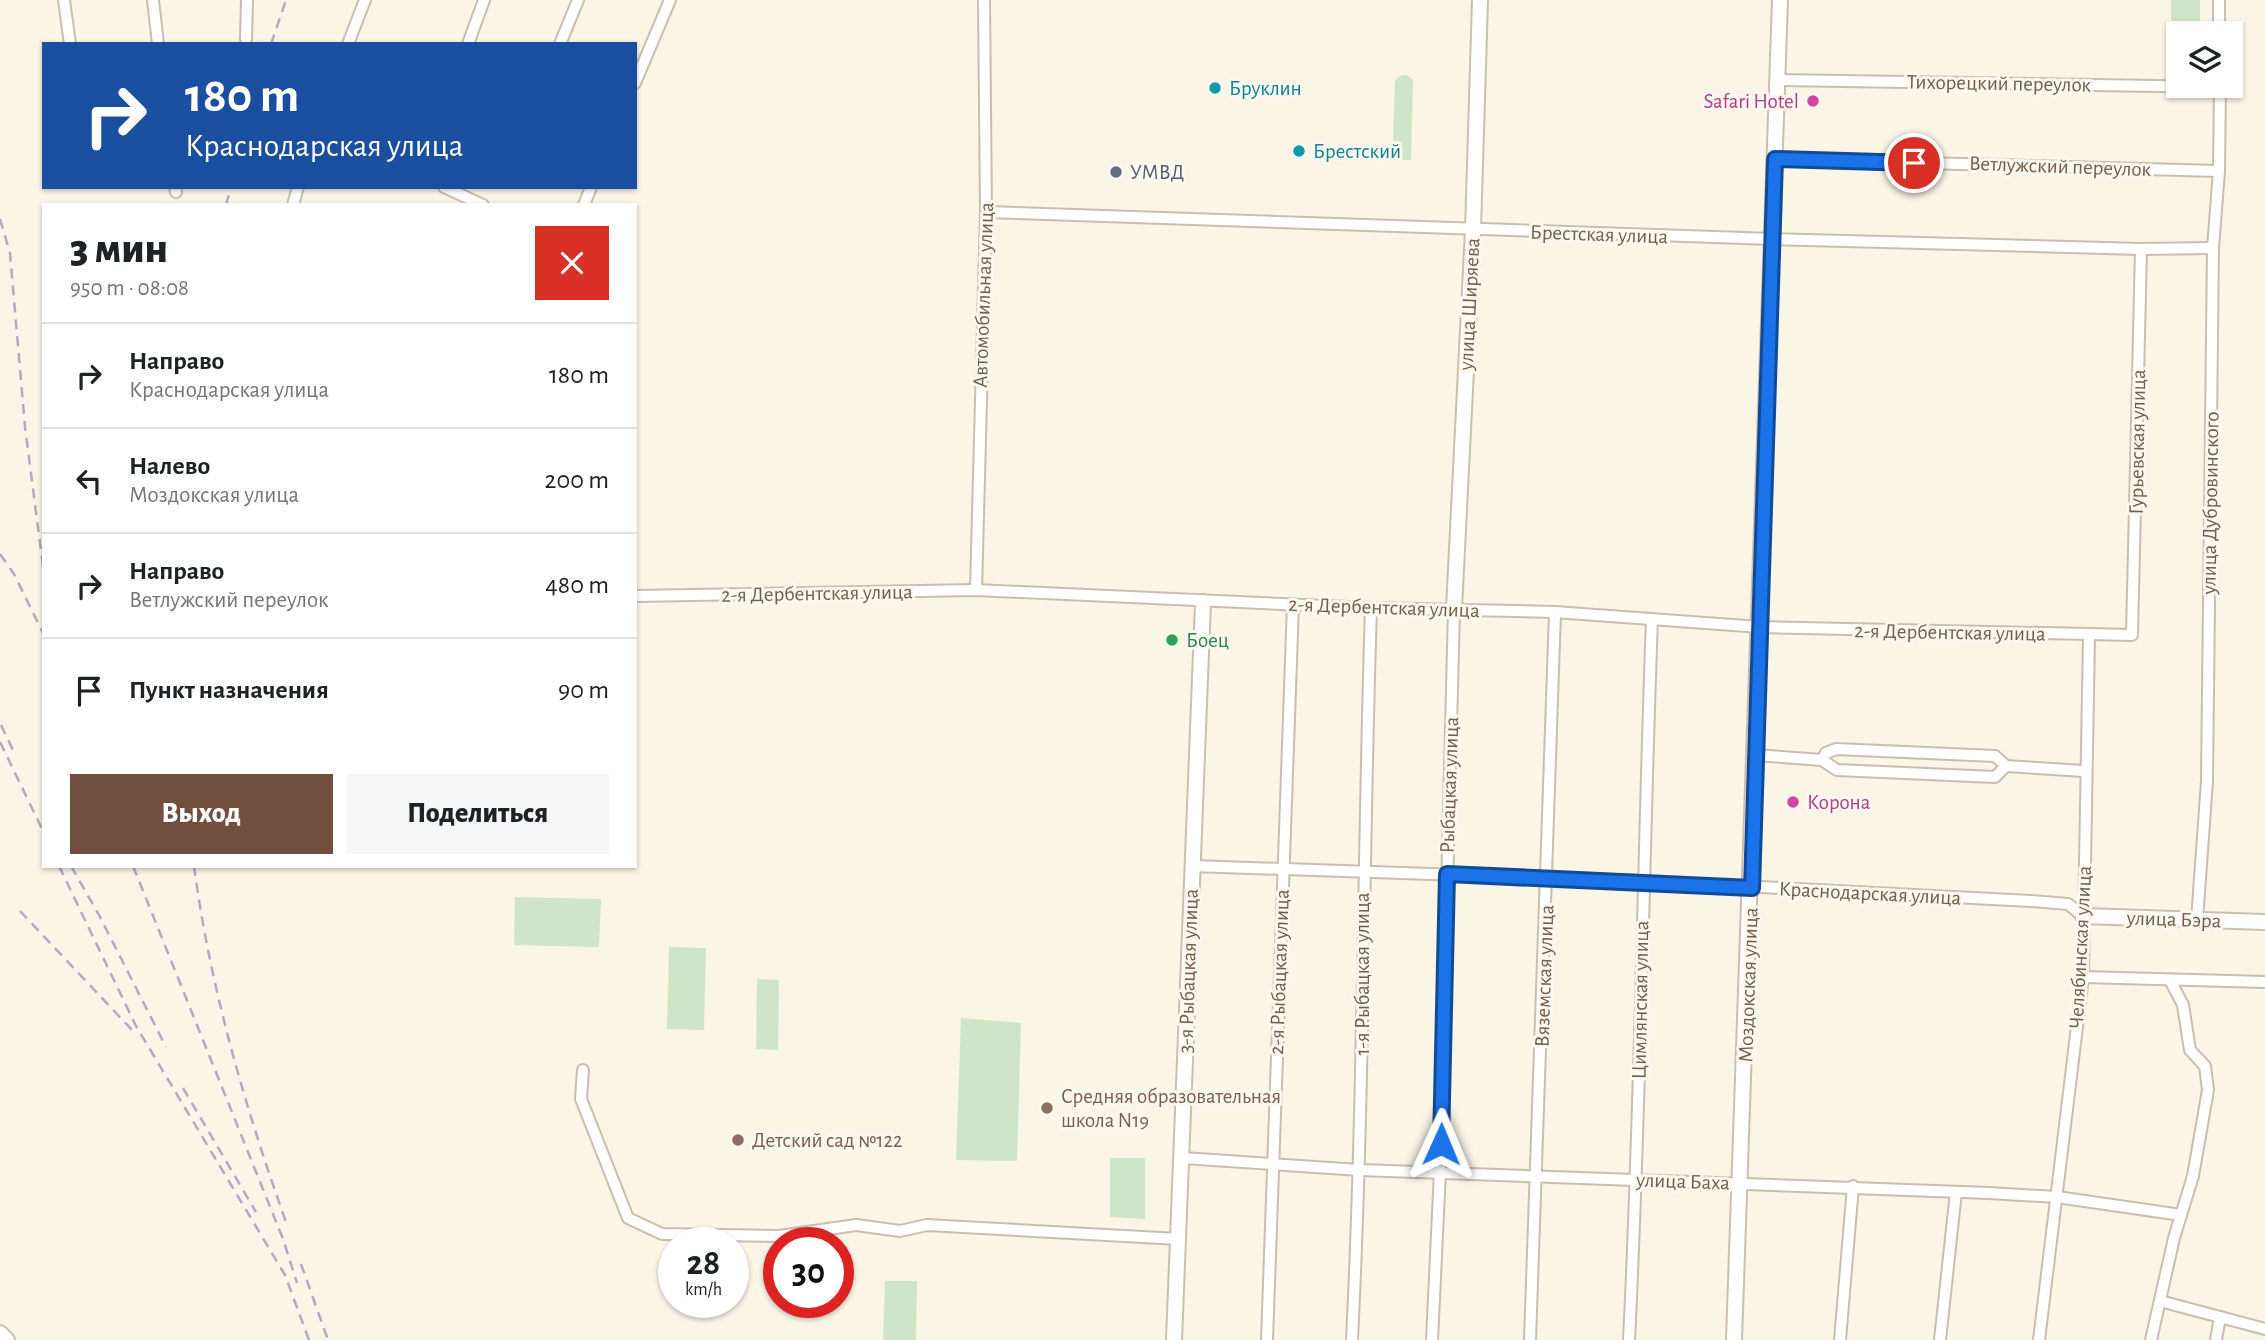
<!DOCTYPE html>
<html lang="ru">
<meta charset="utf-8">
<style>
body{margin:0;font-family:"Alegreya Sans",sans-serif;background:#f6f6f6;color:#202124;height:100vh;display:flex;flex-direction:column;font-size:26px;white-space:nowrap}
*{box-sizing:border-box;margin:0}
p{font-size:23px;color:#757577}
.icon{flex:none;width:38px;height:38px;fill:none;stroke:currentColor;stroke-width:2;stroke-linecap:round;stroke-linejoin:round}
.map{position:relative;flex:1;overflow:hidden}
.sheet{position:absolute;left:42px;top:203px;width:595px;height:665px;display:flex;flex-direction:column;background:#fff;border-radius:0px;box-shadow:0 2px 5px #0004}
.sheet>*{flex:none}
.guide{position:absolute;left:42px;top:42px;width:595px;height:147px;border-radius:0px;box-shadow:0 2px 5px #0004;background:#1a4fa0;color:#fff;overflow:hidden}
.tools{position:absolute;left:2166px;top:21px;display:grid;gap:14px}
.tools a{display:grid;place-items:center;width:77px;height:77px;border-radius:0px;background:#fff;box-shadow:0 2px 5px #0004;font-size:35px}
.speed{position:absolute;left:658px;top:1227px;display:flex;gap:14px;font-size:35px;font-weight:700;text-align:center}
.speed>*{display:grid;place-content:center;width:91px;height:91px;border-radius:50%;background:#fff;box-shadow:0 2px 5px #0004;line-height:1}
.speed small{font-size:18px;font-weight:400}
.speed .limit{border:10px solid #d22;background:#fff;color:#111}
.pin{position:absolute;display:grid;place-items:center;width:60px;height:60px;color:#fff;margin:-30px;border:4px solid #fff;border-radius:50%;box-shadow:0 2px 7px #0007}
.me{position:absolute;width:77px;margin:-38px;rotate:1deg;stroke-linejoin:round;filter:drop-shadow(0 0 5px #0008)}
.turn{display:flex;align-items:center;gap:24px;height:147px;padding:0 28px;font-size:32px}
.turn .icon{width:91px;height:91px;stroke-width:2.5}
.turn b{display:block;font-size:49px;line-height:60px}
.round{display:grid;place-items:center;flex:none;width:74px;height:74px;border-radius:0px;background:#f6f6f6}
.summary{display:flex;align-items:center;justify-content:space-between;height:119px;padding:0 28px}
h1{font-size:42px;font-weight:800;line-height:52px}
.button{display:flex;gap:14px;margin-top:auto;padding:14px 28px}
.button a{flex:1;height:80px;border-radius:0px;background:#714e3e;color:#fff;font-size:28px;font-weight:800;line-height:80px;text-align:center}
.button a+a{background:#f6f6f6;color:#202124}
ul{padding:0;list-style:none}
li{display:flex;align-items:center;gap:21px;height:105px;padding:0 28px;border-top:2px solid #e0e0e0}
li div{flex:1}
li b{display:block;font-size:26px}
li em{font-style:normal}
.map>svg:first-child{display:block}
</style>
<div class="map">
<svg width="2265" height="1340" viewBox="0 0 2265 1340">
<rect width="100%" height="100%" fill="#f9f5e7"/>
<!-- green -->
<g fill="#d0e5c8">
<polygon points="2171,0 2200,0 2200,33 2179,33 2179,57 2171,57"/>
<polygon points="1407,75 1413,80 1411,160 1398,160 1398,144 1393,144 1395,81 1399,76"/>
<polygon points="515,897 601,899 599,947 514,945"/>
<polygon points="669,947 706,948 704,1030 667,1029"/>
<polygon points="757,979 779,980 778,1050 756,1049"/>
<polygon points="961,1018 1021,1023 1017,1161 956,1160"/>
<polygon points="1110,1158 1145,1158 1145,1219 1110,1217"/>
<polygon points="885,1281 917,1281 916,1340 883,1340"/>
</g>
<g fill="none" stroke-linecap="round" stroke-linejoin="round">
<!-- street casing -->
<g stroke="#cabeaf" stroke-width="14">
<g id="street">
<polyline points="64,0 70,44"/>
<polyline points="153,0 158,44"/>
<polyline points="2219,0 2219,33"/>
<polyline points="246,39 247,0"/>
<polyline points="348,44 365,0"/>
<polyline points="468,44 484,0"/>
<polyline points="560,44 578,0"/>
<polyline points="1778,80 2220,87"/>
<polyline points="635,83 670,0"/>
<polyline points="1775,159 2219,171"/>
<polyline points="175,187 176,192"/>
<polyline points="444,187 483,205"/>
<polyline points="293,205 298,187"/>
<polyline points="584,205 591,187"/>
<polyline points="986,212 1773,239 2141,249 2213,248"/>
<polyline points="976,590 986,212 984,0"/>
<polyline points="635,596 976,590 1371,608 1555,612 1760,627 2132,635 2141,249"/>
<polyline points="1756,755 1822,760 1826,753 1836,749 1995,756 2006,766"/>
<polyline points="1822,760 1837,770 1995,777 2006,766 2084,771"/>
<polyline points="1192,866 1642,881 2031,901 2068,904 2083,916"/>
<polyline points="2197,920 2207,781 2213,248 2219,171 2220,86"/>
<polyline points="2083,977 2265,982"/>
<polyline points="583,1070 581,1099 628,1218 662,1234 779,1236 856,1225 900,1231 927,1225 1179,1239"/>
<polyline points="1183,1158 1360,1170 1989,1193 2057,1197 2181,1215"/>
<polyline points="2160,1301 2265,1329"/>
<polyline points="1267,1340 1293,604"/>
<path d="M1352 1340C1364 1096 1363 852 1371 608"/>
<polyline points="1432,1340 1440,1171 1454,609"/>
<polyline points="1530,1340 1555,612"/>
<path d="M1629 1340C1641 1100 1643 859 1652 619"/>
<polyline points="1840,1340 1853,1186"/>
<polyline points="1940,1340 1956,1192"/>
<polyline points="2039,1340 2083,977 2089,636"/>
<polyline points="2151,1340 2174,1238 2193,1176 2208,1090 2205,1066 2190,1050 2183,1005 2170,980"/>
<polyline points="2216,1340 2220,1317"/>
</g>
</g>
<!-- secondary casing -->
<g stroke="#ccbfad" stroke-width="18">
<g id="secondary">
<polyline points="1454,609 1473,230 1480,0"/>
<polyline points="2083,916 2265,922"/>
<polyline points="0,1333 7,1340"/>
<polyline points="1174,1340 1203,602"/>
<polyline points="1734,1340 1780,0"/>
</g>
</g>
<!-- street -->
<use href="#street" stroke="#fff" stroke-width="10"/>
<!-- secondary -->
<use href="#secondary" stroke="#fff" stroke-width="14"/>
<!-- rail -->
<g stroke="#b9a7c2" stroke-width="2.5" stroke-dasharray="10 7" stroke-linecap="butt">
<polyline points="271,44 286,0"/>
<polyline points="226,205 231,187"/>
<polyline points="0,219 10,253 25,427 44,574"/>
<polyline points="0,554 14,574 44,635"/>
<polyline points="1,725 13,750"/>
<polyline points="0,742 44,833"/>
<polyline points="59,866 136,1026 285,1275 309,1340"/>
<polyline points="71,866 99,915 166,1047"/>
<polyline points="133,866 283,1239 297,1283"/>
<path d="M194 866C210 987 245 1107 286 1222"/>
<polyline points="20,911 133,1031"/>
<polyline points="183,1088 256,1212"/>
<polyline points="301,1264 328,1340"/>
</g>
</g>
<g fill="none" stroke-linecap="round" stroke-linejoin="round">
<!-- route casing -->
<g stroke="#114b97" stroke-width="18">
<polyline id="route" points="1441,1144 1447,874 1752,888 1775,159 1914,163"/>
</g>
<!-- route -->
<use href="#route" stroke="#1a73e8" stroke-width="12"/>
</g>
<!-- markers -->
<g fill="#0f9aa8" stroke="#fdf8ed" stroke-width="2.5">
<circle cx="1215" cy="88" r="7"/>
<circle cx="1299" cy="151" r="7"/>
</g>
<g fill="#d1479c" stroke="#fdf8ed" stroke-width="2.5">
<circle cx="1813" cy="101" r="7"/>
<circle cx="1793" cy="802" r="7"/>
</g>
<circle fill="#5c6f8a" stroke="#fdf8ed" stroke-width="2.5" cx="1116" cy="172" r="7"/>
<circle fill="#2e9e5b" stroke="#fdf8ed" stroke-width="2.5" cx="1172" cy="640" r="7"/>
<g fill="#8d6e63" stroke="#fdf8ed" stroke-width="2.5">
<circle cx="1047" cy="1108" r="7"/>
<circle cx="738" cy="1140" r="7"/>
</g>
<g text-anchor="middle" stroke-width="6" stroke-linejoin="round" paint-order="stroke">
<!-- street labels -->
<g font-size="21" fill="#705f4f" stroke="#fdf8ed">
<text transform="translate(1999 83) rotate(1)" y="7">Тихорецкий переулок</text>
<text transform="translate(2060 166) rotate(2)" y="7">Ветлужский переулок</text>
<text transform="translate(1599 234) rotate(2)" y="7">Брестская улица</text>
<text transform="translate(983 295) rotate(-88)" y="7">Автомобильная улица</text>
<text transform="translate(1469 304) rotate(-87)" y="7">улица Ширяева</text>
<text transform="translate(2137 442) rotate(-89)" y="7">Гурьевская улица</text>
<text transform="translate(2210 503) rotate(-89)" y="7">улица Дубровинского</text>
<text transform="translate(817 593) rotate(-1)" y="7">2-я Дербентская улица</text>
<text transform="translate(1384 607) rotate(2)" y="7">2-я Дербентская улица</text>
<text transform="translate(1950 632) rotate(1)" y="7">2-я Дербентская улица</text>
<text transform="translate(1449 785) rotate(-88)" y="7">Рыбацкая улица</text>
<text transform="translate(1870 893) rotate(3)" y="7">Краснодарская улица</text>
<text transform="translate(2174 919) rotate(2)" y="7">улица Бэра</text>
<text transform="translate(2080 947) rotate(-87)" y="7">Челябинская улица</text>
<text transform="translate(1188 971) rotate(-88)" y="7">3-я Рыбацкая улица</text>
<text transform="translate(1279 972) rotate(-88)" y="7">2-я Рыбацкая улица</text>
<text transform="translate(1362 974) rotate(-90)" y="7">1-я Рыбацкая улица</text>
<text transform="translate(1544 976) rotate(-88)" y="7">Вяземская улица</text>
<text transform="translate(1748 985) rotate(-88)" y="7">Моздокская улица</text>
<text transform="translate(1640 1000) rotate(-89)" y="7">Цимлянская улица</text>
<text transform="translate(1683 1181) rotate(2)" y="7">улица Баха</text>
</g>
<!-- culture labels -->
<g font-size="21" fill="#0d838f" stroke="#fdf8ed" text-anchor="start">
<text x="1229" y="95">Бруклин</text>
<text x="1313" y="158">Брестский</text>
</g>
<!-- hotel labels -->
<g font-size="21" fill="#b23c85" stroke="#fdf8ed" text-anchor="end">
<text x="1799" y="108">Safari Hotel</text>
<text x="1807" y="809" text-anchor="start">Корона</text>
</g>
<!-- service labels -->
<g font-size="21" fill="#4e5e75" stroke="#fdf8ed" text-anchor="start">
<text x="1130" y="179">УМВД</text>
</g>
<!-- leisure labels -->
<g font-size="21" fill="#27864d" stroke="#fdf8ed" text-anchor="start">
<text x="1186" y="647">Боец</text>
</g>
<!-- education labels -->
<g font-size="21" fill="#785e54" stroke="#fdf8ed" text-anchor="start">
<text x="1061" y="1103">Средняя образовательная<tspan x="1061" dy="24">школа N19</tspan></text>
<text x="752" y="1147">Детский сад №122</text>
</g>
</g>
</svg>
<div class="tools">
<a><svg class="icon" aria-label="layers" viewBox="0 0 24 24"><path d="M12 4l9 5-9 5-9-5zM3 14l9 5 9-5"/></svg></a>
</div>
<div class="speed"><div>28<small>km/h</small></div><div class="limit">30</div></div>
<div class="pin" style="left:1914px;top:163px;background:#d93025"><svg class="icon" aria-label="arrive" viewBox="0 0 24 24"><path d="M6 21V4h12l-3 4 3 4H6"/></svg></div>
<svg class="me" style="left:1441px;top:1144px" viewBox="-20 -20 40 40"><path d="M0-17L14 15 0 8-14 15z" fill="#1a73e8" stroke="#fff" stroke-width="4"/></svg>
<div class="guide">
<div class="turn"><svg class="icon" aria-label="right" viewBox="0 0 24 24"><path d="M7 20v-9h11M14 6l5 5-5 5"/></svg><div><b>180 m</b>Краснодарская улица</div></div>
</div>
<section class="sheet">
<div class="summary"><div><h1>3 мин</h1><p>950 m · 08:08</p></div><a class="round" style="background:#d93025;color:#fff"><svg class="icon" aria-label="close" viewBox="0 0 24 24"><path d="M6 6l12 12M18 6L6 18"/></svg></a></div>
<ul>
<li><svg class="icon" aria-label="right" viewBox="0 0 24 24"><path d="M7 20v-9h11M14 6l5 5-5 5"/></svg><div><b>Направо</b><p>Краснодарская улица</p></div><em>180 m</em></li>
<li><svg class="icon" aria-label="left" viewBox="0 0 24 24"><path d="M17 20v-9H6M10 6l-5 5 5 5"/></svg><div><b>Налево</b><p>Моздокская улица</p></div><em>200 m</em></li>
<li><svg class="icon" aria-label="right" viewBox="0 0 24 24"><path d="M7 20v-9h11M14 6l5 5-5 5"/></svg><div><b>Направо</b><p>Ветлужский переулок</p></div><em>480 m</em></li>
<li><svg class="icon" aria-label="arrive" viewBox="0 0 24 24"><path d="M6 21V4h12l-3 4 3 4H6"/></svg><div><b>Пункт назначения</b></div><em>90 m</em></li>
</ul>
<div class="button"><a>Выход</a><a>Поделиться</a></div>
</section>
</div>
